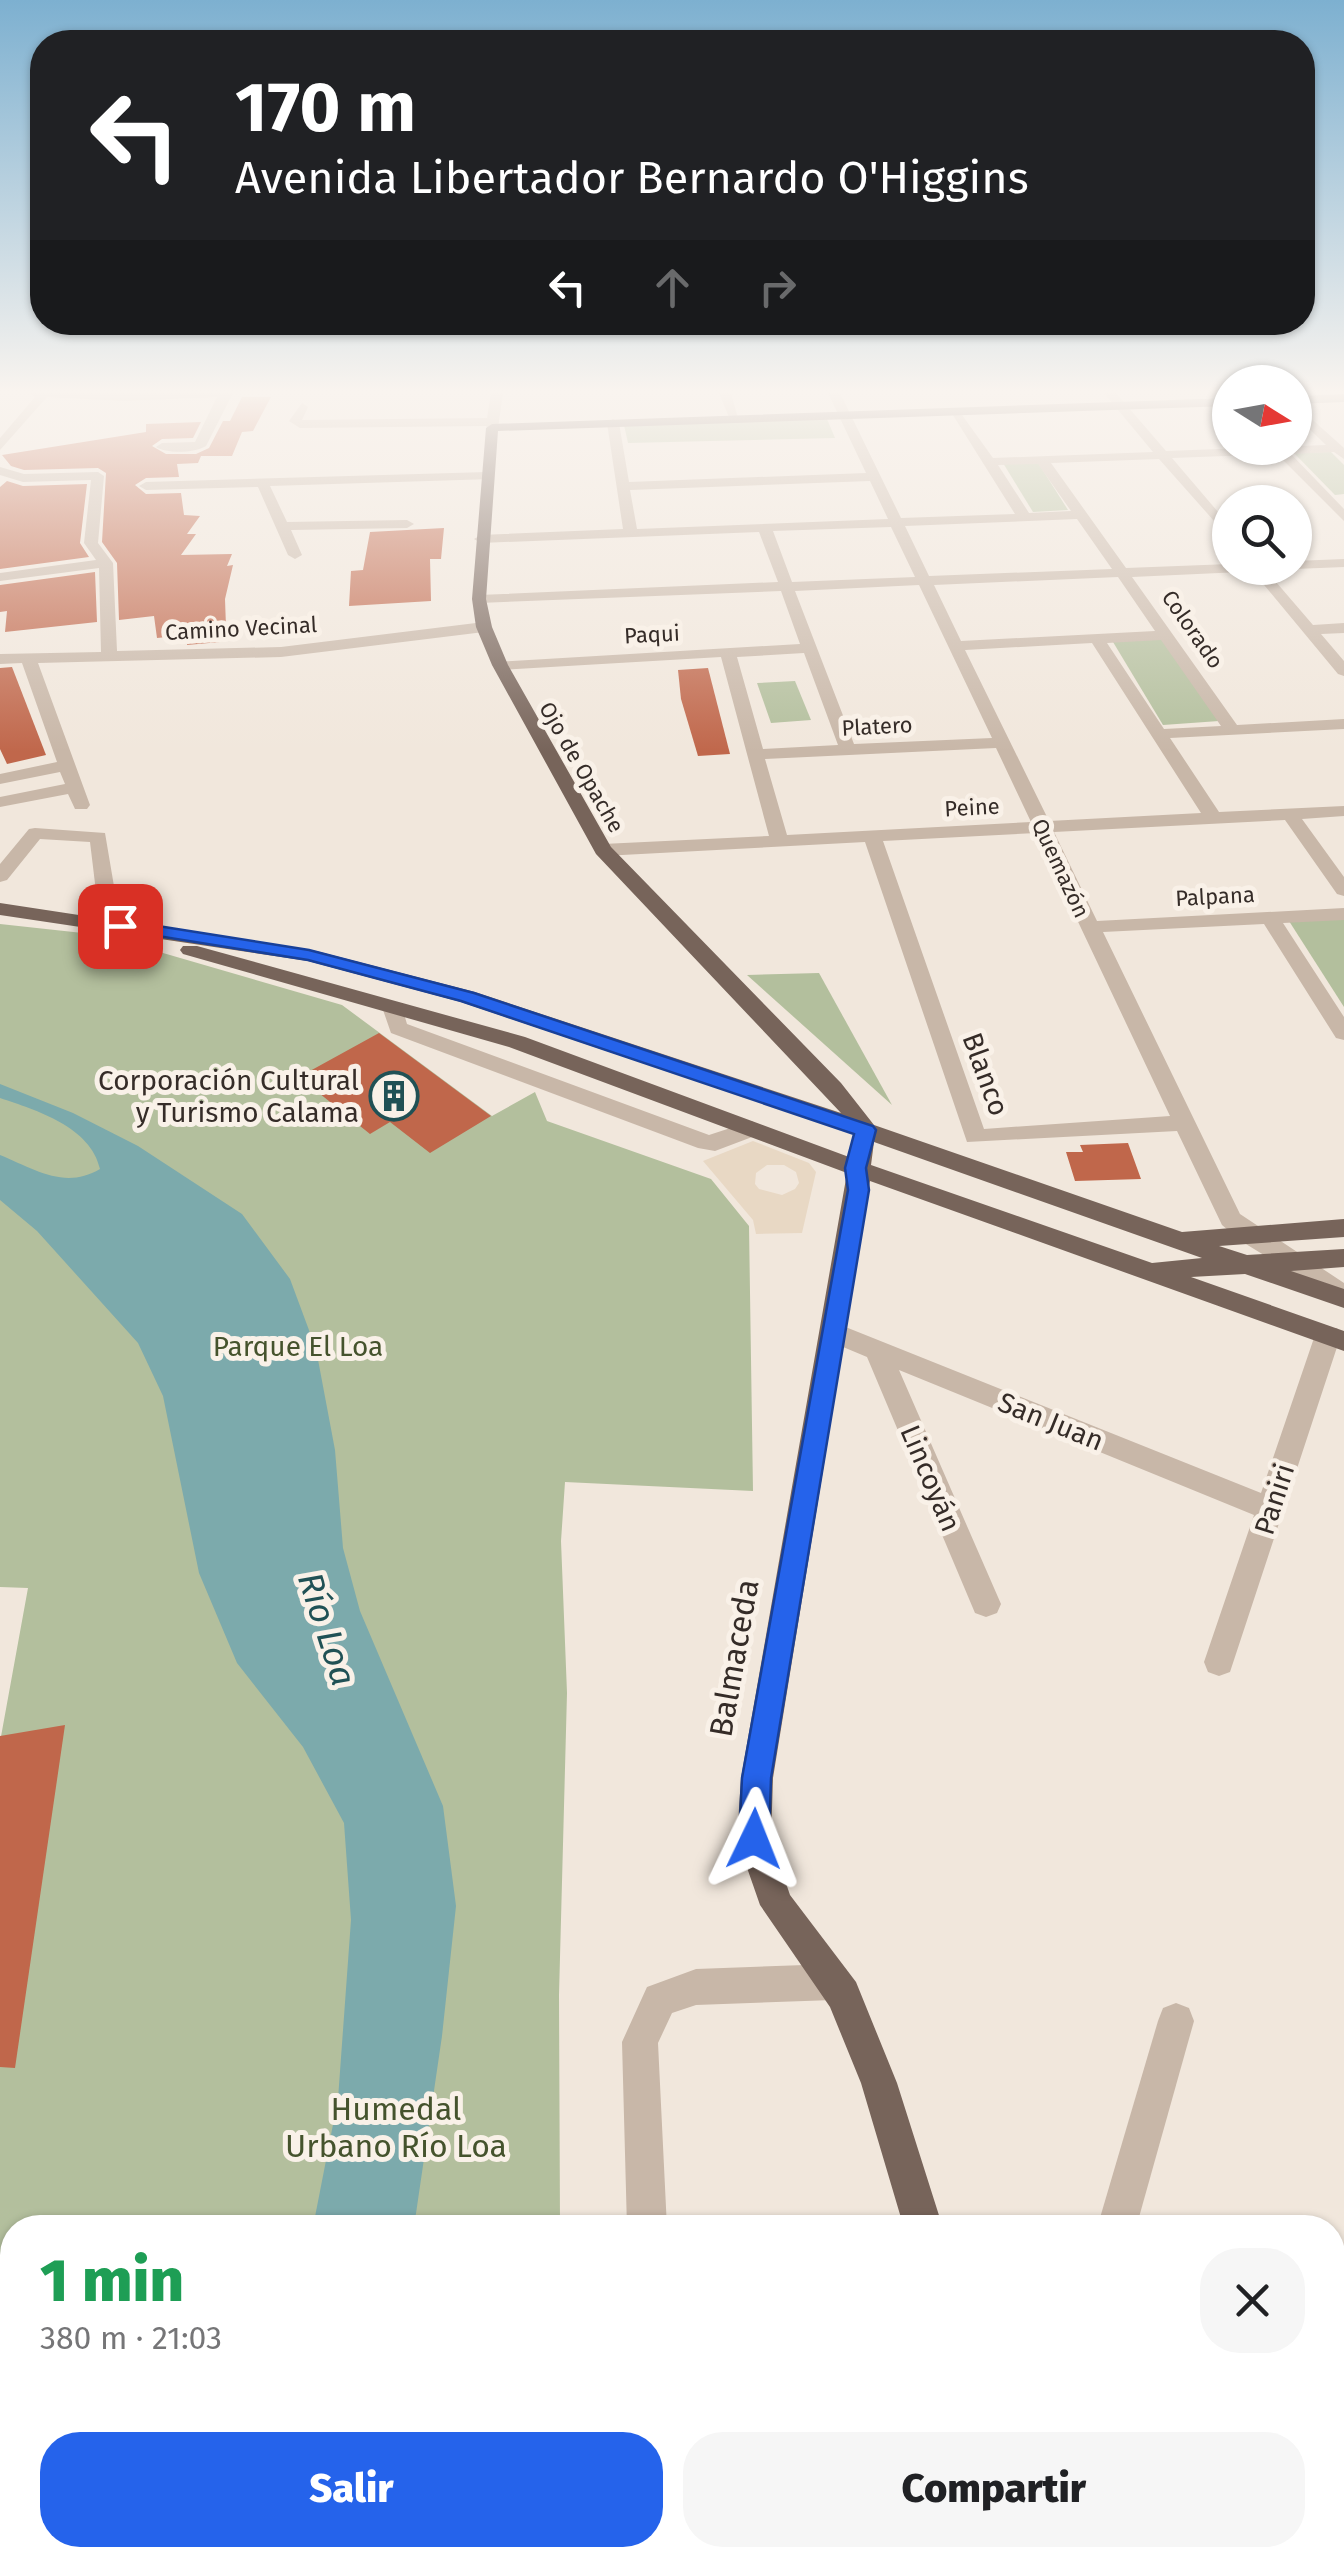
<!DOCTYPE html>
<html lang="es">
<meta charset="utf-8">
<style>
body{margin:0;font-family:"Fira Sans",sans-serif;background:#f6f6f6;color:#202124;height:100vh;display:flex;flex-direction:column;font-size:38px;white-space:nowrap}
*{box-sizing:border-box;margin:0}
p{font-size:32px;color:#757577}
.icon{flex:none;width:55px;height:55px;fill:none;stroke:currentColor;stroke-width:2;stroke-linecap:round;stroke-linejoin:round}
.map{position:relative;flex:1;overflow:hidden}
.details{position:absolute;left:0px;top:2215px;width:1345px;height:352px;display:flex;flex-direction:column;background:#fff;border-radius:40px 40px 0 0;box-shadow:0 2px 8px #0004}
.details>*{flex:none}
.top-card{position:absolute;left:30px;top:30px;width:1285px;height:305px;border-radius:40px;box-shadow:0 2px 8px #0004;background:#202124;color:#fff;overflow:hidden}
.needle{width:65px;rotate:101deg}
.tools{position:absolute;left:1212px;top:365px;display:grid;gap:20px}
.tools a{display:grid;place-items:center;width:100px;height:100px;border-radius:50%;background:#fff;box-shadow:0 2px 8px #0004;font-size:50px}
.pin{position:absolute;display:grid;place-items:center;width:85px;height:85px;color:#fff;margin:-42px;border-radius:20px;box-shadow:0 5px 15px #0006}
.me{position:absolute;width:110px;margin:-55px;rotate:2deg;stroke-linejoin:round;filter:drop-shadow(0 0 8px #0008)}
.turn{display:flex;align-items:center;gap:35px;height:210px;padding:0 40px;font-size:45px}
.turn .icon{width:130px;height:130px;stroke-width:2.5}
.turn b{display:block;font-size:70px;line-height:85px}
.lanes{display:flex;align-items:center;height:95px;padding:0 40px;background:#0003;justify-content:center;gap:50px;direction:ltr}
.lanes .off{opacity:.35}
.round{display:grid;place-items:center;flex:none;width:105px;height:105px;border-radius:40px;background:#f6f6f6}
.summary{display:flex;align-items:center;justify-content:space-between;height:170px;padding:0 40px}
h1{font-size:60px;font-weight:800;line-height:75px;color:#1e9e55}
.action{display:flex;gap:20px;margin-top:auto;padding:20px 40px}
.action a{flex:1;height:115px;border-radius:40px;background:#2563eb;color:#fff;font-size:40px;font-weight:800;line-height:115px;text-align:center}
.action a+a{background:#f6f6f6;color:#202124}
.map>svg:first-child{display:block}
</style>
<div class="map">
<svg width="1344" height="2566" viewBox="0 0 1344 2566">
<rect width="100%" height="100%" fill="#f1e7dc"/>
<!-- green -->
<g fill="#b3bf9d">
<polygon points="827,419 835,438 628,443 624,425"/>
<polygon points="1331,452 1344,465 1344,494 1335,495 1294,453"/>
<polygon points="1037,461 1068,510 1033,512 1003,463"/>
<polygon points="1163,638 1219,721 1163,725 1113,642"/>
<polygon points="795,681 811,720 771,723 757,683"/>
<polygon points="1344,918 1344,1007 1289,921"/>
<polygon points="0,924 101,935 342,1005 492,1116 535,1092 547,1121 711,1179 749,1226 753,1491 565,1482 561,1541 567,1693 559,1995 560,2227 12,2228 12,2555 562,2555 562,2566 0,2566 0,1742 28,1588 0,1587"/>
<polygon points="819,973 892,1105 747,975"/>
</g>
<!-- plaza -->
<path fill="#e8d8c4" fill-rule="evenodd" d="M753 1141 809 1163 816 1172 802 1233 756 1234 753 1220 703 1161ZM767 1165H784L796 1172 799 1183 795 1189 782 1195 759 1189 755 1184 756 1173Z"/>
<!-- water -->
<g fill="#7caaac">
<path d="M0 1084 73 1113 138 1146 242 1214 290 1279 316 1349 335 1450 343 1548 360 1611 443 1806 456 1906 442 2036 414 2227H313L338 2099 351 1920 344 1823 303 1747 237 1663 199 1573 163 1396 138 1343 37 1231 0 1200V1155C34 1169 65 1190 100 1169 91 1127 36 1110 0 1098Z"/>
<polygon points="255,2555 368,2555 367,2566 254,2566"/>
</g>
<!-- building -->
<g fill="#c0674b">
<polygon points="242,397 271,397 253,431 242,432 232,456 201,456 198,463 177,464 179,477 146,478 135,485 146,494 181,493 184,515 200,516 187,534 196,534 181,555 232,554 227,566 233,565 225,599 226,627 219,628 220,642 187,645 188,635 157,638 154,616 119,620 117,563 102,542 106,473 98,468 24,470 11,466 2,455 146,432 146,424 201,422 193,438 162,439 152,446 166,454 196,454 209,448 223,421 230,421"/>
<polygon points="7,481 23,486 87,484 80,543 89,557 0,569 0,487"/>
<polygon points="444,528 441,559 430,559 431,601 349,606 351,571 363,570 370,532"/>
<polygon points="95,572 97,622 5,632 7,611 0,612 0,585"/>
<polygon points="12,667 46,755 7,764 0,749 0,668"/>
<polygon points="708,668 730,754 698,756 681,699 678,670"/>
<polygon points="379,1033 491,1116 430,1153 390,1122 370,1134 299,1077"/>
<polygon points="1128,1143 1141,1179 1075,1181 1066,1152 1083,1152 1080,1145"/>
<polygon points="65,1725 15,2068 0,2067 0,1736"/>
</g>
<g fill="none" stroke-linecap="round" stroke-linejoin="round">
<!-- minor -->
<g fill="#c8b7a8" fill-rule="evenodd">
<path d="M29 393H233L206 446C195 453 167 454 156 447L162 443 195 442 217 397 124 401 47 397 0 450V438L35 397Z"/>
<polygon points="491,393 503,393 498,428 492,432 486,426 300,428 289,421 302,403 308,407 302,420 487,418"/>
<polygon points="719,393 731,393 739,422 731,422"/>
<path d="M828 393H840L901 518 1015 514 951 412 957 408 993 458 1153 452 1104 393H1116L1166 451 1326 445 1295 415V404L1344 448V459L1334 452 1291 454 1344 509V521L1277 454 1172 458 1230 526V539L1159 459 1051 463 1126 568 1230 564V568H1248L1241 572 1132 577 1237 725 1344 719V729L1170 738 1219 812 1344 806V816L1302 819 1344 877V896L1337 894 1285 820 1054 832 1097 921 1344 908V920L1283 923 1344 1017V1040L1336 1038 1264 924 1103 932 1240 1214 1344 1283V1304L1241 1241 1222 1225 1177 1131 967 1142 865 842 603 856 594 850 603 844 769 836 721 657 500 670 492 665 494 662 800 644 781 591 479 603 472 599 479 595 778 582 759 532 481 543 474 539 481 535 623 529 607 423 613 419 619 423 629 482 866 473ZM1038 464 1071 511 1029 513 998 465ZM870 481 888 519 637 529 630 490ZM1077 519 1112 569 929 576 905 526ZM891 527 915 577 792 582 773 531ZM1118 577 1155 631 961 641 934 585ZM919 585 992 738 854 744 795 591ZM1161 640 1221 726 1164 729 1107 643ZM1092 643 1201 813 1049 821 965 650ZM804 653 838 745 763 749 737 657ZM996 748 1031 822 787 835 765 759ZM1036 833 1170 1116 984 1129 883 841Z"/>
<polygon points="0,467 24,474 98,472 104,476 98,543 113,563 117,651 281,647 484,622 492,627 484,632 281,657 38,663 90,805 87,809 75,809 68,794 0,807 0,797 65,784 60,772 0,784 0,774 57,762 22,663 0,664 0,654 101,652 99,568 0,581 0,573 96,560 84,543 91,480 23,482 0,475"/>
<polygon points="487,472 492,473 492,479 270,486 287,522 407,520 414,524 407,528 291,530 302,555 295,559 288,555 258,487 146,490 139,486 146,482"/>
<polygon points="1344,559 1344,567 1295,569 1290,568 1295,568 1295,561"/>
<polygon points="1250,568 1264,568 1313,625 1344,623 1344,633 1321,634 1344,661 1344,676 1338,674"/>
<polygon points="35,828 105,833 116,898 148,925 148,933 134,933 97,900 90,842 40,839 7,880 0,882 0,864 29,829"/>
<polygon points="392,1001 402,1007 407,1024 709,1135 752,1121 763,1129 760,1134 715,1151 698,1148 391,1033 382,1007"/>
<polygon points="833,1322 1261,1493 1315,1335 1319,1328 1337,1328 1341,1335 1230,1672 1219,1676 1208,1672 1204,1662 1254,1515 899,1370 1001,1604 997,1613 986,1617 975,1613 867,1357 824,1339 820,1332 824,1325"/>
<polygon points="833,1964 846,1969 851,1982 846,1995 833,2000 696,2005 672,2013 658,2043 667,2228 627,2228 622,2042 647,1987 696,1969"/>
<polygon points="1176,2003 1189,2008 1194,2021 1136,2228 1097,2228 1158,2021 1163,2008"/>
<rect x="637" y="2555" width="44" height="11"/>
</g>
<!-- major -->
<g fill="#77645a" fill-rule="evenodd">
<polygon points="1344,394 1344,402 1295,404 1295,396"/>
<path d="M1230 398V406L498 431 486 599 492 627 508 665 611 847 841 1083 874 1125 1182 1232 1344 1219V1237L1219 1246 1247 1255 1344 1249V1267L1291 1271 1344 1289V1308L1245 1274 1191 1277 1344 1331V1351L870 1181 773 1778 771 1839 790 1895 856 1982 897 2083 943 2228H904L861 2083 830 2007 760 1905 737 1839 741 1778 847 1173 509 1047 183 954 180 950 183 946H197L525 1037 849 1157 854 1134 461 1002 308 961 0 915V903L316 951 475 992 841 1113 596 854 492 665 476 627 472 599 486 428 492 424ZM874 1142 1202 1258 1152 1263 871 1165Z"/>
<polygon points="1006,2555 1050,2555 1054,2566 1010,2566"/>
</g>
</g>
<!-- sky -->
<linearGradient id="sky" x2="0" y2="1"><stop stop-color="#7db0d0"/><stop offset="0.52" stop-color="#f9f4ef"/><stop offset="1" stop-color="#f9f4ef" stop-opacity="0"/></linearGradient>
<rect width="1344" height="752" fill="url(#sky)"/>
<!-- route -->
<polygon fill="#2563eb" stroke="#184099" stroke-width="2.5" points="120,920 309,950 474,993 873,1126 876,1130 866,1168 869,1190 771,1778 769,1839 765,1849 754,1854 743,1849 739,1839 742,1778 848,1190 845,1168 854,1134 461,1001 308,960 114,929 114,922"/>
<!-- icons -->
<defs>
<g id="building-ring" transform="scale(2.5)"><circle r="9.5" fill="#f9f1e8" stroke="#205155" stroke-width="1.5"/><path d="M-4-6H4V6H1V3H-1V6H-4ZM-2.5-4.3h1.7v1.8h-1.7ZM.8-4.3h1.7v1.8H.8ZM-2.5-1h1.7V.8h-1.7ZM.8-1h1.7V.8H.8Z" fill="#205155"/></g>
</defs>
<g fill-rule="evenodd">
<use href="#building-ring" x="394" y="1096"/>
</g>
<g text-anchor="middle" stroke-width="10" stroke-linejoin="round" paint-order="stroke">
<!-- far-street labels -->
<g font-size="22" fill="#352c28" stroke="#f9f1e8">
<text transform="translate(241 628) rotate(-3)" y="8">Camino Vecinal</text>
<text transform="translate(1193 629) rotate(55)" y="8">Colorado</text>
<text transform="translate(652 634) rotate(-3)" y="8">Paqui</text>
<text transform="translate(877 726) rotate(-3)" y="8">Platero</text>
<text transform="translate(582 767) rotate(60)" y="8">Ojo de Opache</text>
<text transform="translate(972 807) rotate(-3)" y="8">Peine</text>
<text transform="translate(1061 868) rotate(65)" y="8">Quemazón</text>
<text transform="translate(1215 896) rotate(-3)" y="8">Palpana</text>
</g>
<!-- street labels -->
<g font-size="28" fill="#352c28" stroke="#f9f1e8">
<text transform="translate(986 1074) rotate(70)" y="10">Blanco</text>
<text transform="translate(1051 1421) rotate(22)" y="10">San Juan</text>
<text transform="translate(931 1478) rotate(67)" y="10">Lincoyán</text>
<text transform="translate(1274 1499) rotate(-72)" y="10">Paniri</text>
</g>
<!-- poi labels -->
<g font-size="28" fill="#352c28" stroke="#f9f1e8" text-anchor="end">
<text x="359" y="1090">Corporación Cultural<tspan x="359" dy="32">y Turismo Calama</tspan></text>
</g>
<!-- park labels -->
<g font-size="28" fill="#45532d" stroke="#f9f1e8">
<text x="298" y="1356">Parque El Loa</text>
</g>
<!-- near-street labels -->
<g font-size="32" fill="#352c28" stroke="#f9f1e8">
<text transform="translate(734 1658) rotate(-80)" y="11">Balmaceda</text>
</g>
<!-- near-park labels -->
<g font-size="32" fill="#45532d" stroke="#f9f1e8">
<text x="396" y="2120">Humedal<tspan x="396" dy="37">Urbano Río Loa</tspan></text>
</g>
<!-- near-water labels -->
<g font-size="35" font-style="italic" fill="#205155" stroke="#f9f1e8">
<text transform="translate(327 1629) rotate(72)" y="12">Río Loa</text>
</g>
</g>
</svg>
<div class="tools">
<a><svg class="needle" viewBox="-14 -14 28 28"><path d="M0-13l5 13h-10z" fill="#e53935"/><path d="M0 13l5-13h-10z" fill="#757577"/></svg></a>
<a><svg class="icon" aria-label="search" viewBox="0 0 24 24"><circle cx="10" cy="10" r="6"/><path d="M15 15l6 6"/></svg></a>
</div>
<div class="pin" style="left:120px;top:926px;background:#d93025"><svg class="icon" aria-label="arrive" viewBox="0 0 24 24"><path d="M6 21V4h12l-3 4 3 4H6"/></svg></div>
<svg class="me" style="left:754px;top:1839px" viewBox="-20 -20 40 40"><path d="M0-17L14 15 0 8-14 15z" fill="#2563eb" stroke="#fff" stroke-width="4"/></svg>
<div class="top-card">
<div class="turn"><svg class="icon" aria-label="left" viewBox="0 0 24 24"><path d="M17 20v-9H6M10 6l-5 5 5 5"/></svg><div><b>170 m</b>Avenida Libertador Bernardo O'Higgins</div></div>
<div class="lanes"><svg class="icon" aria-label="left" viewBox="0 0 24 24"><path d="M17 20v-9H6M10 6l-5 5 5 5"/></svg><svg class="icon off" aria-label="ahead" viewBox="0 0 24 24"><path d="M12 20V5M6 11l6-6 6 6"/></svg><svg class="icon off" aria-label="right" viewBox="0 0 24 24"><path d="M7 20v-9h11M14 6l5 5-5 5"/></svg></div>
</div>
<section class="details">
<div class="summary"><div><h1>1 min</h1><p>380 m · 21:03</p></div><a class="round"><svg class="icon" aria-label="close" viewBox="0 0 24 24"><path d="M6 6l12 12M18 6L6 18"/></svg></a></div>
<div class="action"><a>Salir</a><a>Compartir</a></div>
</section>
</div>
